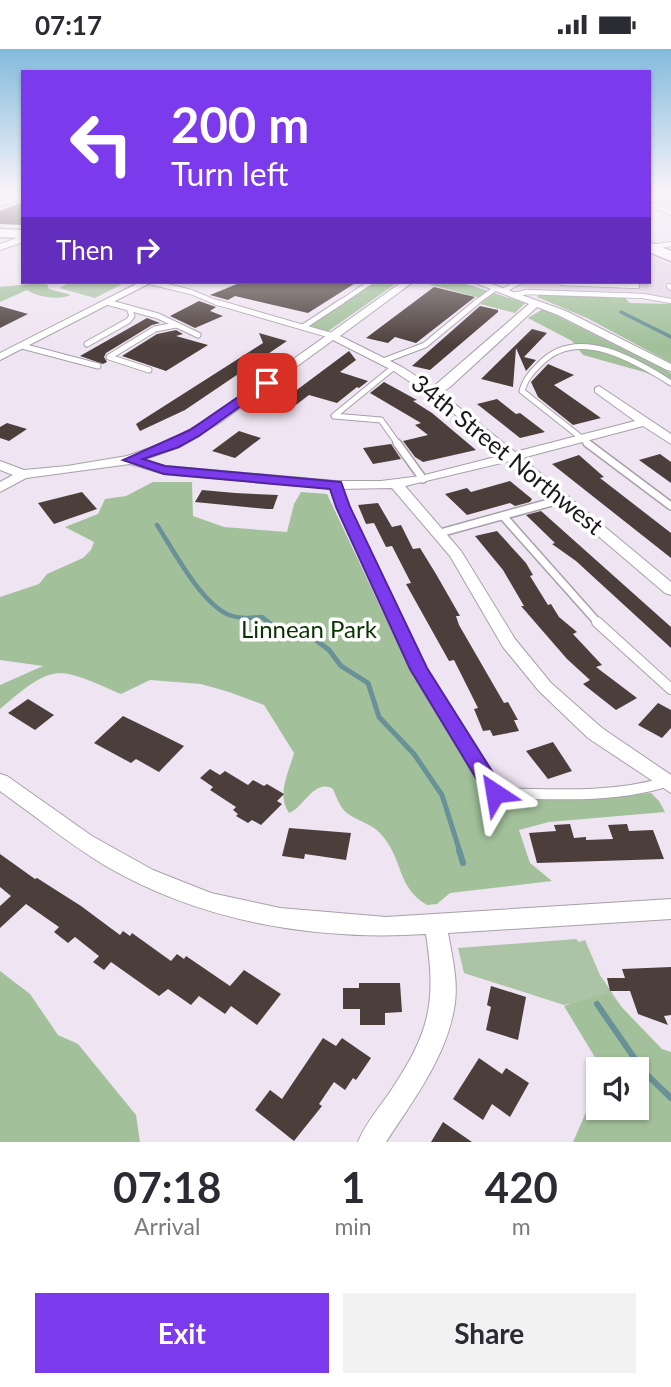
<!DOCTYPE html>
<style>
body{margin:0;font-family:Lato,sans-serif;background:#f2f2f3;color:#2b2b33;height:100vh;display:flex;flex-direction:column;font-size:26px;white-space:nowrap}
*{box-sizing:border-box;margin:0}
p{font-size:23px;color:#7c7c81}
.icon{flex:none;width:38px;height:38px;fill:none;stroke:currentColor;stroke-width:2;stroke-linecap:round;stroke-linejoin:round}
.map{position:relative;height:1093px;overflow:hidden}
.drawer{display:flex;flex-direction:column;background:#fff;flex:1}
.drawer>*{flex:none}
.top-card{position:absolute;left:21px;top:21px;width:630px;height:214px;border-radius:0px;box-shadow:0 2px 5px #0004;background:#7c3aed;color:#fff;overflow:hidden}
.controls{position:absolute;left:586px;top:1008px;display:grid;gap:14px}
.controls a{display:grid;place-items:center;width:63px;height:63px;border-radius:0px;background:#fff;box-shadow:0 2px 5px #0004;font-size:35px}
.pin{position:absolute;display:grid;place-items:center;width:60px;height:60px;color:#fff;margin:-30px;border-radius:14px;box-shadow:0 4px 10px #0006}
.me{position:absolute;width:77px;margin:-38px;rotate:327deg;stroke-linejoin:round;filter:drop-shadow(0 0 5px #0008)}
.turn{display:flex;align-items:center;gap:24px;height:147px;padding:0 35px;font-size:32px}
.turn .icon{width:91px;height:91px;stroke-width:2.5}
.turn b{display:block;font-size:49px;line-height:60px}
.then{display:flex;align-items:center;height:66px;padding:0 35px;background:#0003;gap:14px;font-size:26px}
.eta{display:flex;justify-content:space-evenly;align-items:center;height:119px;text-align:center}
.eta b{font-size:42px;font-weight:700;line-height:49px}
.primary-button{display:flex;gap:14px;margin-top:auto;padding:14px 35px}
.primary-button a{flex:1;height:80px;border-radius:0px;background:#7c3aed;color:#fff;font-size:28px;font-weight:700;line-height:80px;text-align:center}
.primary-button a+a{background:#f2f2f3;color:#2b2b33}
.status{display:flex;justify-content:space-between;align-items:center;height:49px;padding:0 35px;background:#fff;direction:ltr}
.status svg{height:19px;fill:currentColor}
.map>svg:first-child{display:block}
</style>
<div class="status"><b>07:17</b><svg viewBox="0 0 49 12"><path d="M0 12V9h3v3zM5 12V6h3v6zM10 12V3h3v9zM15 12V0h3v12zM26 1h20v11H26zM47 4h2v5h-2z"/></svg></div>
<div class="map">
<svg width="671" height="1093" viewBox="0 0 671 1093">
<rect width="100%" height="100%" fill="#efe5f2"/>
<!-- built -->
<polygon fill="#e6d7ea" points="649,206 671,216 671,250 535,242 506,233 649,233"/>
<!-- green -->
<g fill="#abc4a6">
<polygon points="72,233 120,233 124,234 95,249 59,239"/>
<polygon points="576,890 579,893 585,891 600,926 631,972 570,955 564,956 464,924 458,899"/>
</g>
<!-- forest -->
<g fill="#a2c19b">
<polygon points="372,233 398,233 327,283 307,277"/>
<polygon points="460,233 525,254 515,264 480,255 484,250 424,234"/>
<path d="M40 234 47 235 49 240 71 246C57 252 35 247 27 241L0 253V238Z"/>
<polygon points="539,245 624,248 630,254 671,255 671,314 587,269 537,248"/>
<polygon points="543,260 671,324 671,334 644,323 583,306 572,292 528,269"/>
<path d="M153 433H192L193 467 224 478 287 483 294 455 301 443 327 445 411 623 489 747 584 749 651 744 659 752 665 763 549 773 519 781 530 814 552 832 450 844 437 855 427 856C396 838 404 810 380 784 370 774 357 772 347 764 340 759 336 747 333 740 314 729 305 758 289 764 276 746 289 723 294 704L264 656 229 643 201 635 150 631 121 645C56 617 55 613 0 660V636L43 617 0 611V548L39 535 47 525 83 509 91 501 94 493 65 478 98 465 105 450 126 447Z"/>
<polygon points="0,922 30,945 58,986 78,995 136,1066 140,1093 0,1093"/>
<polygon points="608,944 662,1000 671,1003 671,1093 573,1093 598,1036 598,1059 637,1059 637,1020 602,1020 564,957"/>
</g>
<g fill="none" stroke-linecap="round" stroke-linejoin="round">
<!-- stream-far3 -->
<polyline stroke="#689198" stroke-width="3.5" points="621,263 671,288"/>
<!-- stream-far2 -->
<path stroke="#689198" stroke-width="4.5" d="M157 476C174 502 200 553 229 566 240 570 251 569 262 568L270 575"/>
<!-- stream-far1 -->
<polyline stroke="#689198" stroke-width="5" points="268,573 275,579 308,585 329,601 341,617 368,634 379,668 414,705 442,746 460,803"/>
<!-- stream -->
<g stroke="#689198" stroke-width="6">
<polyline points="459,801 463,814"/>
<polyline points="597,955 644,1023 671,1049"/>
</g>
</g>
<!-- building -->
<g fill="#4c3e3b">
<polygon points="23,153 23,176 0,175 0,162"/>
<polygon points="242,233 357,233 308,264 235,247 228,251 210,246"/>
<polygon points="434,238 475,248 416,294 395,288 388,294 366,289"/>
<polygon points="199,252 216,258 210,262 223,267 195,279 170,267"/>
<polygon points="0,257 28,265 0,279"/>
<polygon points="480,257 498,261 498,263 430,321 412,317"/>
<polygon points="147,269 160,274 152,276 106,304 104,308 107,313 103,315 80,307"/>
<polygon points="532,280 547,284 524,308 536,311 526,322 516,299 513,338 481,330"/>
<polygon points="176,281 183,285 176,287 208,296 166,322 122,307 157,285"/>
<polygon points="259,284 287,292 185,361 140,382 136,375 263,294"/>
<polygon points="349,302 356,311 340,323 368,332 359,339 357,338 337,354 309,346 288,362 274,358"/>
<polygon points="548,315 574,326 554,336 601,369 573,376 538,348 531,333"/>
<polygon points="384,333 417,351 413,352 432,364 476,401 423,413 415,408 403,392 428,386 415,376 421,374 370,344"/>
<polygon points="497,350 516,365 520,364 545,383 520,389 477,355"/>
<polygon points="7,374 27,380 9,392 0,389 0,378"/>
<polygon points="239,382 261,389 235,409 212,402"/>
<polygon points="391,395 401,410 373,415 363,399"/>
<polygon points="660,405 671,413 671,434 639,411"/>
<polygon points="579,406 604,428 600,429 671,484 671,509 552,415"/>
<polygon points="510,432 532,450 530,453 515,457 510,454 467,466 445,445 467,439 471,443"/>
<polygon points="202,441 235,444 278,446 273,460 267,460 195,453"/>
<polygon points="82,443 97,460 54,475 38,454"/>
<polygon points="378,454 392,478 401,476 413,500 420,499 436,525 460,567 456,567 459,576 504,654 508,653 518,671 514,671 519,682 493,687 490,681 483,682 474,660 478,659 454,611 449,612 406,535 411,534 392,497 386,498 374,474 366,475 358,456"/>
<polygon points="541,462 671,578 671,599 576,512 552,495 555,494 526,466"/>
<polygon points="497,482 526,514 533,526 530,527 548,556 551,555 559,568 577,583 573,585 602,616 596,618 637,649 616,661 583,635 590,631 567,610 521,557 524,557 503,521 475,487"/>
<polygon points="28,650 54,666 35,681 8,664"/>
<polygon points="658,654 671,661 671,679 662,689 638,676"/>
<polygon points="123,667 160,685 184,697 159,723 136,710 131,714 94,694"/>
<polygon points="553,693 572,722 548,730 526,702"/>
<polygon points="210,720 220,726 225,722 248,736 253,731 264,737 267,735 284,745 277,752 282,755 261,776 252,771 248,774 236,767 238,765 233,761 236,758 210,741 213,738 200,729"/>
<polygon points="570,775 574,789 586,788 586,791 613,790 608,776 627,775 629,782 653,781 664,810 537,814 529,784 556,782 554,776"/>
<polygon points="289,779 351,784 346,811 305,805 304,810 282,807"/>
<polygon points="0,805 35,830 37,829 81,857 120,886 123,882 130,887 132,884 171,912 177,905 184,910 186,907 230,937 244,921 281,945 257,976 231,957 225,965 199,947 191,956 168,940 159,947 111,913 104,921 93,913 99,907 75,888 68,894 54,883 59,878 26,855 0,879 0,857 11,847 0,838"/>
<polygon points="671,918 671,966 664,967 668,976 638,965 630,942 610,942 607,929 625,929 622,920"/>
<polygon points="359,934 400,934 402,963 385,964 385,976 360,976 360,960 343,960 343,939 359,939"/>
<polygon points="491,937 526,948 518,991 486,981 491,958 487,956"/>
<polygon points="323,989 336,997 342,989 371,1009 356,1031 353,1029 345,1041 334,1033 319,1055 322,1057 294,1092 255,1061 270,1041 282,1050"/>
<polygon points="479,1009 502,1025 506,1019 529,1034 510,1068 492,1055 483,1071 453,1050"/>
<polygon points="443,1073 472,1093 431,1093"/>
</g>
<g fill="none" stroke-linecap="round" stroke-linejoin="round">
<!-- lane-far3 casing -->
<g stroke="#a89fab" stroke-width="6">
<g id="lane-far3">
<polyline points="649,154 671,164"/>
<polyline points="652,198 671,195"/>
<polyline points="150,233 191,243 220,255"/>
<polyline points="562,234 637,237"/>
<polyline points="669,237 671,239"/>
<polyline points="503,242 519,233"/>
<polyline points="514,246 526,243 643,247 671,252"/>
<polyline points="107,253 113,255"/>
<polyline points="338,255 371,233"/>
<polyline points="474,255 496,239"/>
</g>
</g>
<!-- lane-far2 casing -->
<g stroke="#a89fab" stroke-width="7">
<g id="lane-far2">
<polyline points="107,253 158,267 198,286"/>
<polyline points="216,253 333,287"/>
<polyline points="303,278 341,253"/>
<polyline points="87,295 128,272 132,267 129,259"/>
<polyline points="22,297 98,317"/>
<polyline points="383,312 425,296 477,253"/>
<polyline points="394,318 334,367 381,371 398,395"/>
<polyline points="149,321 109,308 155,280 176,276"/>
<path d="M589 395 522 342C525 330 532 323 540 315 577 276 635 311 671 334"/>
</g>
</g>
<!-- lane-far1 casing -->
<g stroke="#a89fab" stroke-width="10">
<g id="lane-far1">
<polyline points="397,394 423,430"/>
<polyline points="587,394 671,457"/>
<polyline points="336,436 343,458 398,575"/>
<polyline points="503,467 599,575"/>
<polyline points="440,484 563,450"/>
</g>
</g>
<!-- lane casing -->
<g stroke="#a89fab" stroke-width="12">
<g id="lane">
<path d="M397 573 419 620 495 744C551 745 611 750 666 733"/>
<polyline points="597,573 671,640"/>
</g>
</g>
<!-- street casing -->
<g stroke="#a89fab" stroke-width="2">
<g id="street">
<polygon points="23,145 23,150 0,157 0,152"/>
<polygon points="23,187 23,193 0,201 0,195"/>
<polygon points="140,233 152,233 0,311 0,304"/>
<path d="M402 233H413L340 287 402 318 433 338 529 255 473 233H486L566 262 671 315V322L667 321 558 266 537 258 450 338 441 344 515 403 635 372 595 343V339L599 337 671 385V395L643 377 522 409 671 533V546L665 544 510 412 405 437 461 502 515 590 551 634 602 679 671 726V744L588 689 539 642 503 598 450 507 392 439 336 440 164 425 130 415 26 429 0 443V433L13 426 0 421V412L24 421 67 417 127 407 169 392 213 367ZM333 291 394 322 445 357 503 406 421 427 381 432H336L165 417 143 411 179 398 221 373Z"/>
<path d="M0 725 7 727 92 787 153 821 211 844 280 859 386 868 671 850V870L448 884C452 907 458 930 455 954 448 1006 414 1050 386 1093H358C365 1075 379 1059 390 1043 429 984 437 956 426 885 315 892 201 873 104 816 68 794 35 767 0 742Z"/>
</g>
</g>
<!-- primary casing -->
<g stroke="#a89fab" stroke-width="3">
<g id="primary">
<polygon points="0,180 23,181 23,189 0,188"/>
<polygon points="649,193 671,202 671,212 649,203"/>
</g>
</g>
<!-- lane-far3 -->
<use href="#lane-far3" stroke="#fff" stroke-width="4.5"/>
<!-- lane-far2 -->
<use href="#lane-far2" stroke="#fff" stroke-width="5"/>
<!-- lane-far1 -->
<use href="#lane-far1" stroke="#fff" stroke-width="7"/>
<!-- lane -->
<use href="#lane" stroke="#fff" stroke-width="10"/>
<!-- street -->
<use href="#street" fill="#fff" fill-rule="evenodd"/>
<!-- primary -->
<use href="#primary" fill="#fff" fill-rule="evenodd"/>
</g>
<!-- sky -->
<linearGradient id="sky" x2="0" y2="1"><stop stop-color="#82bbdd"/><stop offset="0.48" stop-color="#f8f3f9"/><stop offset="1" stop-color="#f8f3f9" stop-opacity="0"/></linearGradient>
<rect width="671" height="296" fill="url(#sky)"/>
<!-- route -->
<polygon fill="#7c3aed" stroke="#51269a" stroke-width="2" points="263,331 273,334 199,387 179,398 143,410 165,417 341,433 350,458 427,619 502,738 504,744 502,749 495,751 488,749 410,620 336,458 330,440 164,425 123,411 190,381"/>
<g text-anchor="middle" stroke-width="7" stroke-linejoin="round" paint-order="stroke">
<!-- street labels -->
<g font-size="24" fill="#1a161b" stroke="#fff">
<text transform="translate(507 406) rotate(39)" y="8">34th Street Northwest</text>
</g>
<!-- park labels -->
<g font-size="24" fill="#083400" stroke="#fff">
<text x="309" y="589">Linnean Park</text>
</g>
</g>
</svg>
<div class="controls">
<a><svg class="icon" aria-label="sound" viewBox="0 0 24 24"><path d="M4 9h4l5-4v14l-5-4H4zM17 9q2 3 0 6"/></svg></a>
</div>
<div class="pin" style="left:267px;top:334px;background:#d93025"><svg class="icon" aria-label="arrive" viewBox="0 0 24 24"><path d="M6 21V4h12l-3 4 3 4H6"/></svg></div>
<svg class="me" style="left:495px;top:744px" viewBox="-20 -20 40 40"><path d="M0-17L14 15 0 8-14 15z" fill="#7c3aed" stroke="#fff" stroke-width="4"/></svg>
<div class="top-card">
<div class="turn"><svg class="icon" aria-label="left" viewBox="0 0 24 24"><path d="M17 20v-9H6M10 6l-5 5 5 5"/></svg><div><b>200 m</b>Turn left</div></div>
<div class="then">Then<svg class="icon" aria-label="right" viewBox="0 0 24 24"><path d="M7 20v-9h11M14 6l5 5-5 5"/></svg></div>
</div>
</div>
<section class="drawer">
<div class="eta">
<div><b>07:18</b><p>Arrival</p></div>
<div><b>1</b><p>min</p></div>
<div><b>420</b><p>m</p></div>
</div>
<div class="primary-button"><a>Exit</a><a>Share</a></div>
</section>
